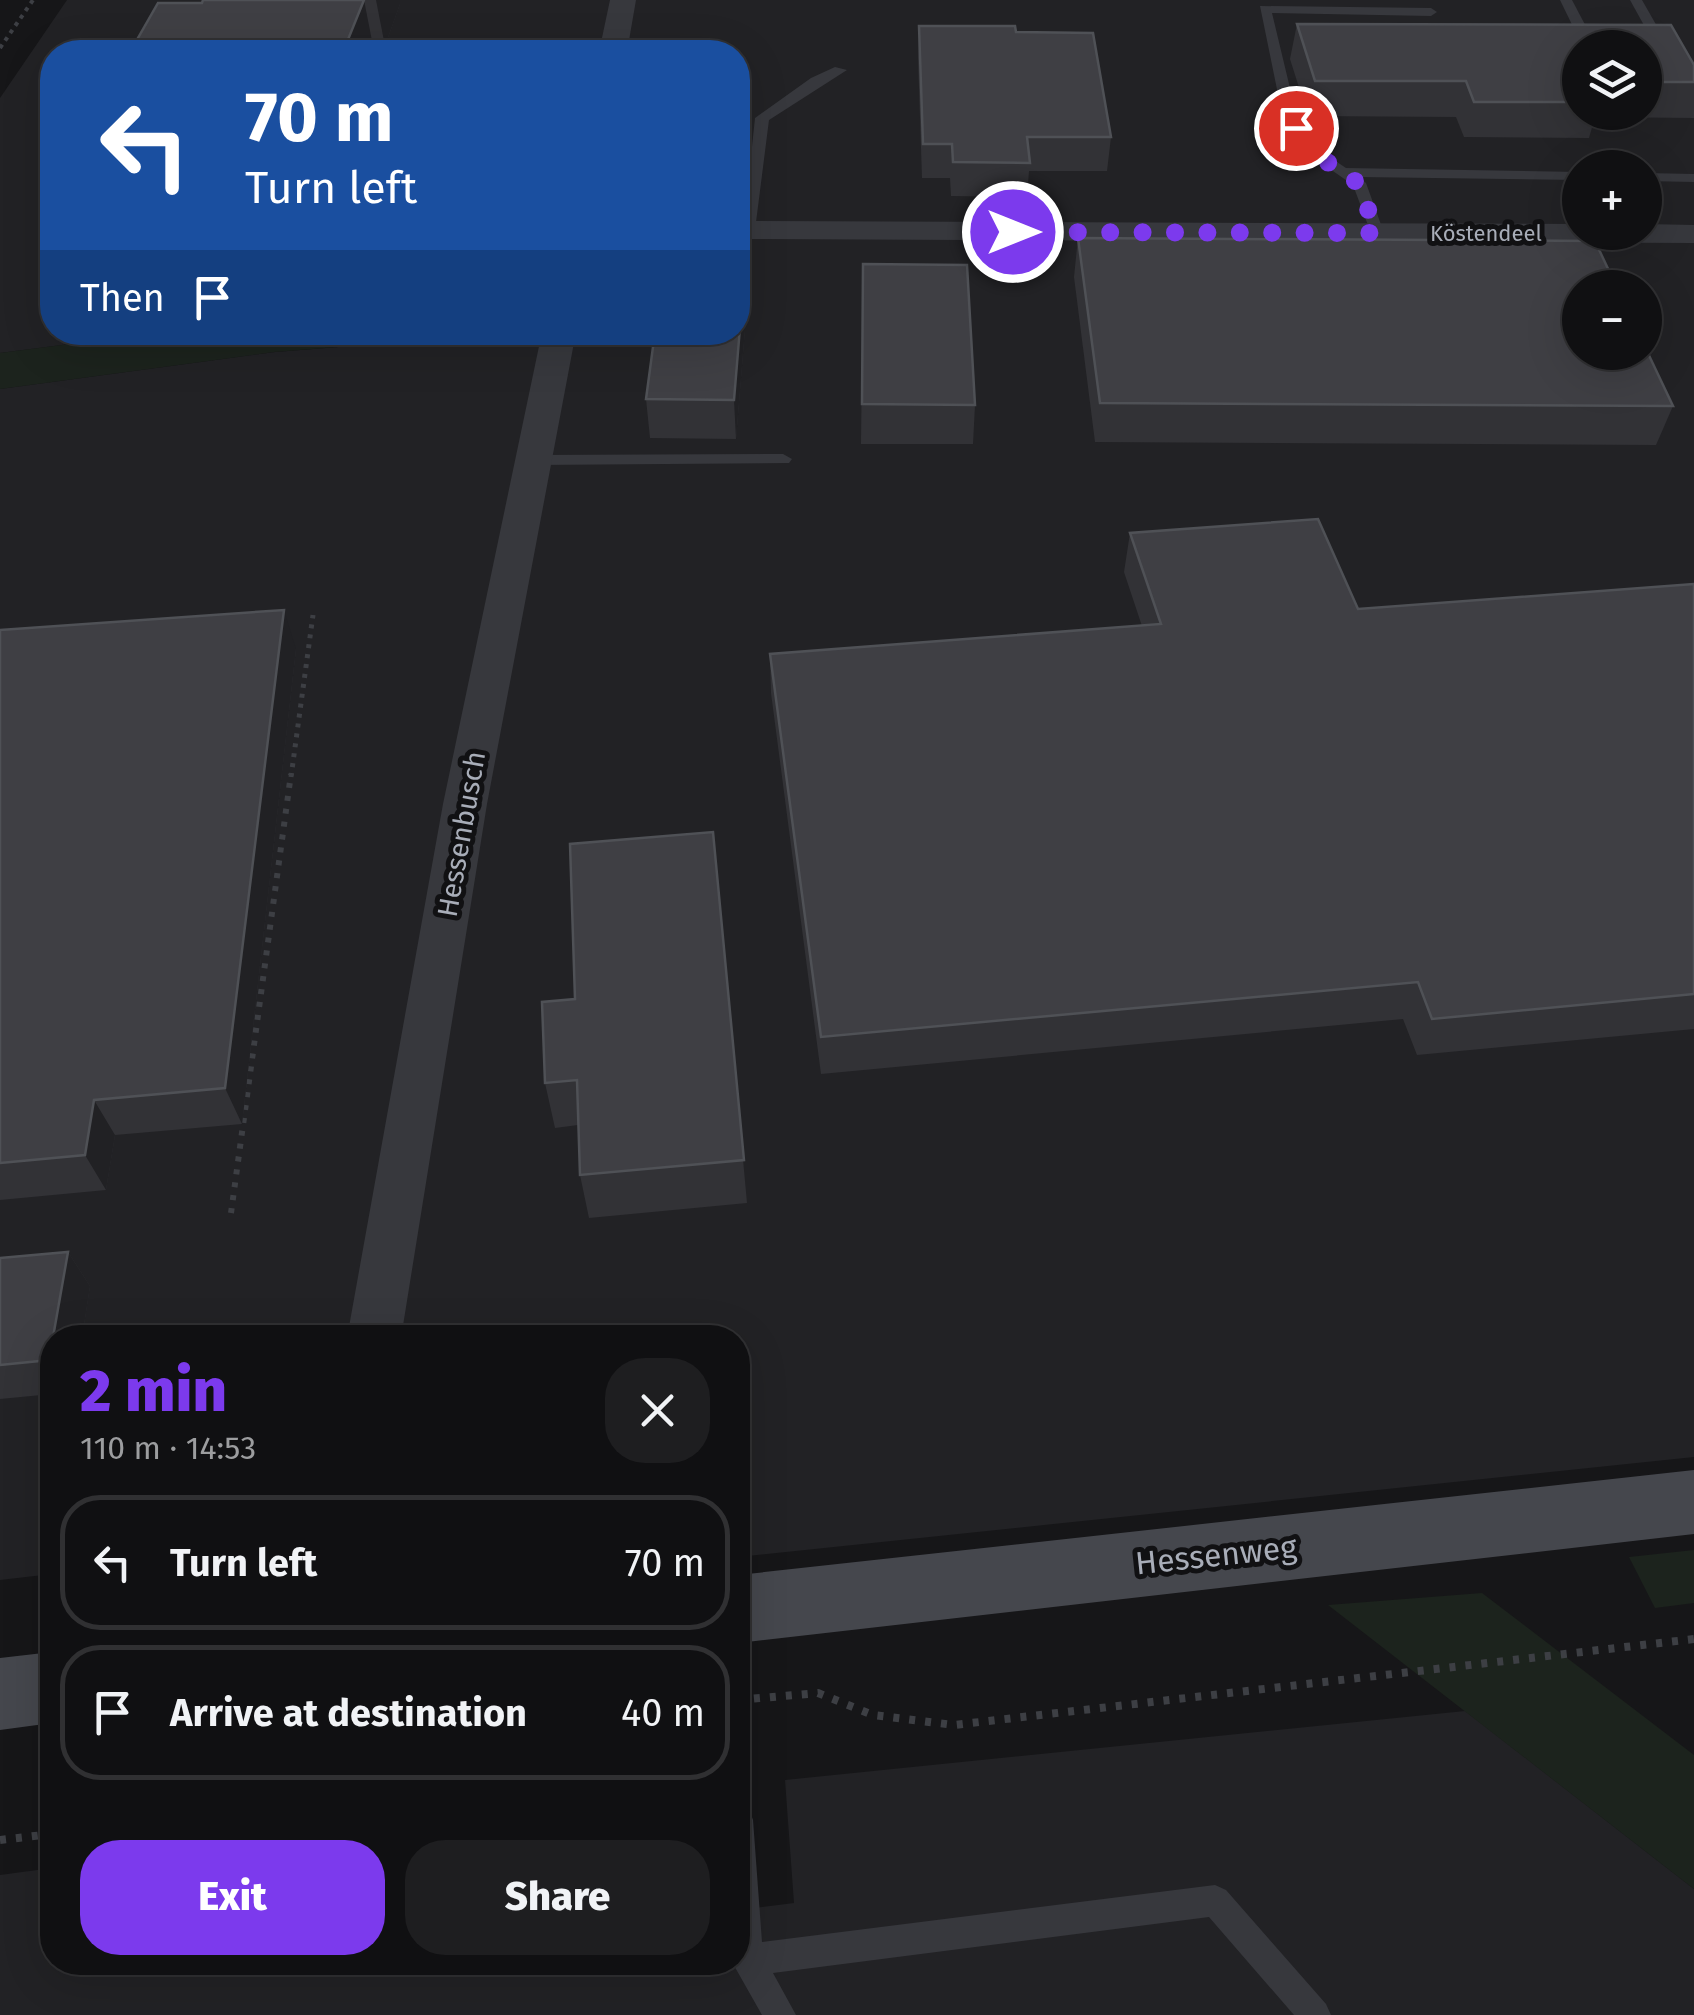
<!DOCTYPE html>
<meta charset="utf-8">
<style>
body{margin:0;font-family:"Fira Sans",sans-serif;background:#1e1e20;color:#f1f3f6;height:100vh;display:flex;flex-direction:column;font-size:38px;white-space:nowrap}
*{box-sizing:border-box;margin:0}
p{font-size:32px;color:#9c9d9f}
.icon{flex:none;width:55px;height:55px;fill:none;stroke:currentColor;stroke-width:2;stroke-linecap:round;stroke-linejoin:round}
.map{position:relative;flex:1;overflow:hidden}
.panel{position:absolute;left:40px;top:1325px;width:710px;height:650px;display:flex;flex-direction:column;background:#101012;border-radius:40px;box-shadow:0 10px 40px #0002,0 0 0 2px #303032}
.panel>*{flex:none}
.top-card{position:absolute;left:40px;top:40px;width:710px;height:305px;border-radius:40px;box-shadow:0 10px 40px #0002,0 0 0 2px #303032;background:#1a4fa0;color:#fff;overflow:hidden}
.fabs{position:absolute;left:1562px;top:30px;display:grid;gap:20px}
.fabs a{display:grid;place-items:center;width:100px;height:100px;border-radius:50%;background:#101012;box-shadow:0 10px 40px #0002,0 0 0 2px #303032;font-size:50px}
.pin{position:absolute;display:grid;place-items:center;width:85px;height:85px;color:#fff;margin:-42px;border:5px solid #fff;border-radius:50%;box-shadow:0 2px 10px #0007}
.me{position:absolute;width:110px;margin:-55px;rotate:90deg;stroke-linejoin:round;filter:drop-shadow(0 0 8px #0008)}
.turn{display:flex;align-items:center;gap:35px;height:210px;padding:0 40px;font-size:45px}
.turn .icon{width:130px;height:130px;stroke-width:2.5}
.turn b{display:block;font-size:70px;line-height:85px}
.then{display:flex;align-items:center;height:95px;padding:0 40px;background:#0003;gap:20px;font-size:38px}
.round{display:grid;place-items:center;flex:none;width:105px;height:105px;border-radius:40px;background:#1e1e20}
.overview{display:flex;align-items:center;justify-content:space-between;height:170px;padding:0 40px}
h1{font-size:60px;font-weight:800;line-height:75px;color:#7c3aed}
.cta{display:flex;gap:20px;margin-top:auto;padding:20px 40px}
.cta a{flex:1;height:115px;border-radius:40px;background:#7c3aed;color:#fff;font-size:40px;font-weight:800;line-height:115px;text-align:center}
.cta a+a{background:#1e1e20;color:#f1f3f6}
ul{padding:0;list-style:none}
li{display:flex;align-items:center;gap:30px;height:135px;margin:0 20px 15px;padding:0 20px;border:5px solid #303032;border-radius:40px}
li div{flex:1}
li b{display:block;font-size:38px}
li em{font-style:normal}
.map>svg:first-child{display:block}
</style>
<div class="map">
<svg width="1694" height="2015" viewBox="0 0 1694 2015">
<rect width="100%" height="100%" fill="#161618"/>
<!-- built -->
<g fill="#222225" fill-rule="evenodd">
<path d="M67 0H1694V1457L738 1557V1338H52V1574L0 1580V389L275 352 376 344 381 333 738 332V52H52V332L156 333 0 353V98ZM1580 48H1645V112H1580ZM1580 168H1645V232H1580ZM1580 288H1645V352H1580Z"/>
<polygon points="1465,1711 1694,1889 1694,2015 0,2015 0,1875 52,1868 52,1962 738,1962 738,1910 794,1903 785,1780"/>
</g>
<!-- green -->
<g fill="#1c231d">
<polygon points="155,333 155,332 381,333 376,344 274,352 0,389 0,353"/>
<polygon points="1694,1550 1694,1603 1655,1608 1629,1557"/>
<polygon points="1482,1593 1694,1755 1694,1889 1328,1605"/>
</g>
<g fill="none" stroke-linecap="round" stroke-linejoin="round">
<!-- path-far3 -->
<polyline stroke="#3d3f44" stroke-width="4" stroke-dasharray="4 5" stroke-linecap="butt" points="0,48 33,0"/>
<!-- path-far2 -->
<polyline stroke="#3d3f44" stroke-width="5" stroke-dasharray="4 6" stroke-linecap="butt" points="291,777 313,615"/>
<!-- path-far1 -->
<polyline stroke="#3d3f44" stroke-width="6" stroke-dasharray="5 8" stroke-linecap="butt" points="231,1213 291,774"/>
<!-- path -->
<g stroke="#3d3f44" stroke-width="8" stroke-dasharray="6 10" stroke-linecap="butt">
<polyline points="738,1700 818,1693 873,1715 954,1725 1694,1639"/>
<polyline points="0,1840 52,1834"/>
</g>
<!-- lane -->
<g fill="#37383d" fill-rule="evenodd">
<polygon points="1560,0 1572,0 1591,36 1589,39 1579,39"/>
<polygon points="1630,0 1642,0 1694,91 1694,107 1687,103"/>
<polygon points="1260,6 1431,8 1437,12 1431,16 1272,13 1295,109 1310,144 1346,168 1580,172 1580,180 1359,177 1366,183 1384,233 1372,236 1353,185 1297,146 1281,109"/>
<polygon points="835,67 847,70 769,120 755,230 743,233 755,118 811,78"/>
<polygon points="1645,173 1694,174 1694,182 1645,181"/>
<polygon points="783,454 792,459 789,463 535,465 526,460 535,455"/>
<polygon points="738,1805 749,1809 753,1820 762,1942 1215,1885 1226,1890 1326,2004 1331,2015 1294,2015 1209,1917 773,1973 796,2015 762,2015 732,1962 738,1962"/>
</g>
<!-- street -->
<g fill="#37383d" fill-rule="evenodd">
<polygon points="610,0 636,0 627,52 599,52"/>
<polygon points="738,221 1580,224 1580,232 1645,232 1645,224 1694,225 1694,243 738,239"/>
<polygon points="542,332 576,332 487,804 401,1338 347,1338 443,804"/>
</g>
<!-- secondary -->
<g fill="#45474d" fill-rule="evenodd">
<polygon points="1694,1470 1694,1534 738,1643 738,1575"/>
<polygon points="52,1652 52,1723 0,1730 0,1658"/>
</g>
</g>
<!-- wall -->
<g fill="#323236" fill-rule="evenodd">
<polygon points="203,0 400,0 400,4 385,46 373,46 371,52 130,52 202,3"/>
<path d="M1297 24 1671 25 1694 65V118L1595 117 1589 138 1464 137 1456 117 1308 116 1290 59ZM1580 48H1645V112H1580Z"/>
<polygon points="919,26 1016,32 1111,137 1107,171 1029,171 1027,197 951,196 950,178 922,178 918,58"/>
<polygon points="52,193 52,251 40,216"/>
<polygon points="1078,238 1673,406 1656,445 1095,442 1074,277"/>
<polygon points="863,264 975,405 973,444 861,444"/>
<polygon points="745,267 747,305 736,439 650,438 646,399"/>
<polygon points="1130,533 1358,609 1694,584 1694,1029 1417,1055 1403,1019 821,1074 771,693 770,654 1142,626 1124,572"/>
<polygon points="0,630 296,649 242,1124 115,1135 106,1190 0,1200"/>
<polygon points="713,832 747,1203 589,1218 580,1175 578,1125 555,1128 545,1083 575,999"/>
<polygon points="68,1252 90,1286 82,1338 52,1338 52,1394 0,1399 0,1258"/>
</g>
<!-- shaded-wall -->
<g fill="#212124">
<polygon points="364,0 373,46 371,52 343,52"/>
<polygon points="376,0 400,0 400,4 385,46"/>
<polygon points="745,267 747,305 736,439 734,400"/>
<polygon points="284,610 296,649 242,1124 225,1088"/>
<polygon points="94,1100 115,1135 106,1190 85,1155"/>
<polygon points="68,1252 90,1286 82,1338 53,1338"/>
</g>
<!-- building -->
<g fill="#3f3f44" stroke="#4f5156" stroke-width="2.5">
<polygon points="203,0 364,0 343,52 130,52 158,3 202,3"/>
<polygon points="1297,24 1671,25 1694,65 1694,82 1645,82 1645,48 1580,48 1580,102 1474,102 1466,81 1315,81"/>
<polygon points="919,26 1015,26 1016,32 1093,33 1111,137 1027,137 1030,163 953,162 952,144 923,144"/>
<polygon points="52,193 52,216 40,216"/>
<polygon points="1078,238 1595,241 1617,288 1580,288 1580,352 1645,352 1645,347 1673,406 1100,403"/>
<polygon points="863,264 967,265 975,405 862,404"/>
<polygon points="738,267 745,267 734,400 646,399 655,332 738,332"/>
<polygon points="1318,519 1358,609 1694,584 1694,994 1432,1019 1418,982 821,1037 770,654 1161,624 1130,533"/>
<polygon points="284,610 225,1088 94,1100 85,1155 0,1163 0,630"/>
<polygon points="713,832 744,1160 580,1175 577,1080 545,1083 542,1002 575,999 570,844"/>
<polygon points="68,1252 49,1360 0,1365 0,1258"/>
</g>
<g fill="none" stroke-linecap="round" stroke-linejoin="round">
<!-- route -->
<polyline stroke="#7c3aed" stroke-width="18" stroke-dasharray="0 32.4" points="1013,232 1377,233 1358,183 1304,146 1296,128"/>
</g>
<g text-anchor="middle" stroke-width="10" stroke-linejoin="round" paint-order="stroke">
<!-- far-street labels -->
<g font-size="22" fill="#a8adb8" stroke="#111113">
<text x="1486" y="241">Köstendeel</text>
</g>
<!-- street labels -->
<g font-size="28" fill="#a8adb8" stroke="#111113">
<text transform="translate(461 834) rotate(-80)" y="10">Hessenbusch</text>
</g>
<!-- near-street labels -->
<g font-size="32" fill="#a8adb8" stroke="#111113">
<text transform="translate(1216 1555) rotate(-6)" y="11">Hessenweg</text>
</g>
</g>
</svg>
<div class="fabs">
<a><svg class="icon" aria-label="layers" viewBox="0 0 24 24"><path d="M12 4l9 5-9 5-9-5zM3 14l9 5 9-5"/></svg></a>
<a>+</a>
<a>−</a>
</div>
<div class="pin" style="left:1296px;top:128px;background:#d93025"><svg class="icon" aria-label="arrive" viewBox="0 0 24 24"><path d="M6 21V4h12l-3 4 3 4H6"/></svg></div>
<svg class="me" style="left:1013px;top:232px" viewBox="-20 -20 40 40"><circle r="17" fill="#7c3aed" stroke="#fff" stroke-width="3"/><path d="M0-11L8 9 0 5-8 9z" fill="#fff"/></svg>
<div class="top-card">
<div class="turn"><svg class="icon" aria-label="left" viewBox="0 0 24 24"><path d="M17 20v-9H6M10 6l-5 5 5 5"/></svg><div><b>70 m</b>Turn left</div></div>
<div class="then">Then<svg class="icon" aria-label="arrive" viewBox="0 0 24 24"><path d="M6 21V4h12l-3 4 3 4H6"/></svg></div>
</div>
<section class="panel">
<div class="overview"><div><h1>2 min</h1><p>110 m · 14:53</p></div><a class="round"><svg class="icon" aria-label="close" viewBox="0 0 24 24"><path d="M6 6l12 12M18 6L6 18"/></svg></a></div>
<ul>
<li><svg class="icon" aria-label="left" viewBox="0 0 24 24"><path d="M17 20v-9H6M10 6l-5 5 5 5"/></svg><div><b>Turn left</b></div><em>70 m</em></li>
<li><svg class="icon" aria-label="arrive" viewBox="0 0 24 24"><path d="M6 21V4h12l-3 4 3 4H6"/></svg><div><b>Arrive at destination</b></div><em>40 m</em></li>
</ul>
<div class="cta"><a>Exit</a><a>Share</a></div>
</section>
</div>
